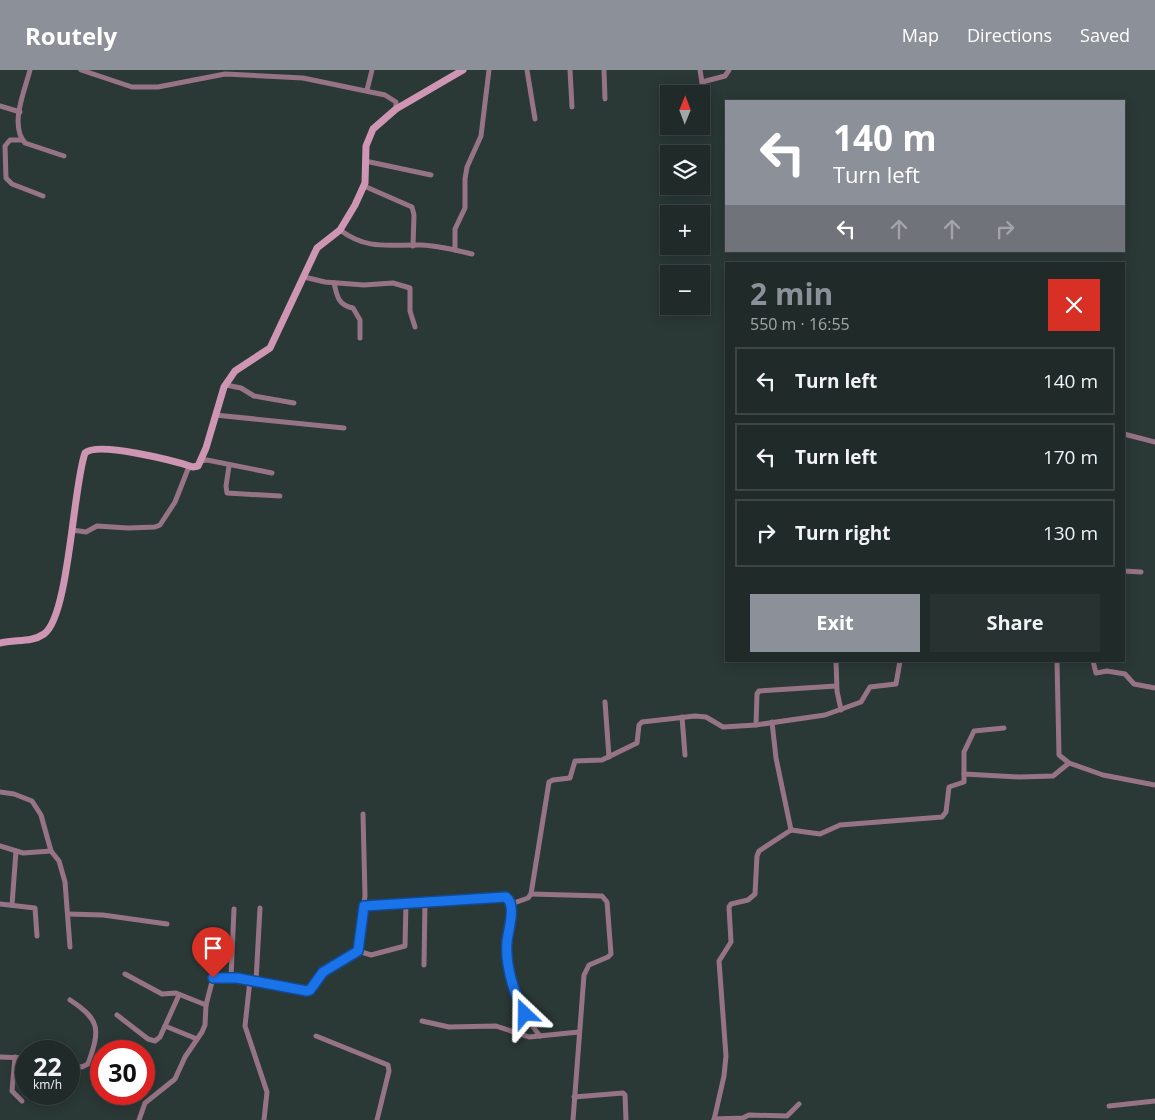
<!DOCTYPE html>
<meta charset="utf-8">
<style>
body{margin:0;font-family:"Open Sans",sans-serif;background:#283230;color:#f1f3f6;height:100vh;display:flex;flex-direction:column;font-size:19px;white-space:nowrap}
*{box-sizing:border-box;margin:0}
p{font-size:16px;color:#a2a7a8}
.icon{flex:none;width:28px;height:28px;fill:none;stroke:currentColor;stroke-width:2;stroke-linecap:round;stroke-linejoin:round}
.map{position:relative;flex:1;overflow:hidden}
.side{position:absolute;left:725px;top:192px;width:400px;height:400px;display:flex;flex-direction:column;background:#202a28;border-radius:0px;box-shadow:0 2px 12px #0003,0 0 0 1px #3d4645}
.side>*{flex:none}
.guide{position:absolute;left:725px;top:30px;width:400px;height:152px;border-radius:0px;box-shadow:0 2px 12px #0003,0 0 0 1px #3d4645;background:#8c9099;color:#fff;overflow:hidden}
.needle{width:32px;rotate:1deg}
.controls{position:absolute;left:660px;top:15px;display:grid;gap:10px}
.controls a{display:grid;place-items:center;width:50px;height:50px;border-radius:0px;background:#202a28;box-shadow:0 2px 12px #0003,0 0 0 1px #3d4645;font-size:25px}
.speed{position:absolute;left:15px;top:970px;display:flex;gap:10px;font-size:25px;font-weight:700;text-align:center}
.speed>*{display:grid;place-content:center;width:65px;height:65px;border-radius:50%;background:#202a28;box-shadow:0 2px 12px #0003,0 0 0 1px #3d4645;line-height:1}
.speed small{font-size:12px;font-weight:400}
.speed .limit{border:8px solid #d22;background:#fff;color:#111}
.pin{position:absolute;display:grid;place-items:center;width:42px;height:42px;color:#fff;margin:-51px -21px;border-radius:50% 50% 50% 0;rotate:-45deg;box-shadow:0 0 5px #0007}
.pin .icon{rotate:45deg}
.me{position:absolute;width:55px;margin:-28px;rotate:337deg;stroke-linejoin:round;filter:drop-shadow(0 0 4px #0008)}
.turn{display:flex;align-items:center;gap:18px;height:105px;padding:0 25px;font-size:22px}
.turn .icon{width:65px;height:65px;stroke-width:2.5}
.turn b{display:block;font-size:35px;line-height:42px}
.lanes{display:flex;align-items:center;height:48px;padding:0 25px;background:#0003;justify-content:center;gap:25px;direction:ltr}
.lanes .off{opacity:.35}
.round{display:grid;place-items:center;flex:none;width:52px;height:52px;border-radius:0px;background:#283230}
.headline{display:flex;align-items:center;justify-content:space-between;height:85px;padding:0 25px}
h1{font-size:30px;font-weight:700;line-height:38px;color:#8c9099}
.cta{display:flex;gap:10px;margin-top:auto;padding:10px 25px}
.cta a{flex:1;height:58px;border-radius:0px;background:#8c9099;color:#fff;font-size:20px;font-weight:700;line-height:58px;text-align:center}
.cta a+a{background:#283230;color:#f1f3f6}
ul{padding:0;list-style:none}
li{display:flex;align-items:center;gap:15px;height:68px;margin:0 10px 8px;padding:0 15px;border:2px solid #3d4645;border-radius:0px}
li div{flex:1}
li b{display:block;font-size:19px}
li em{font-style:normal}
header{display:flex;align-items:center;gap:30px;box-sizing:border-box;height:70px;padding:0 25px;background:#8c9099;color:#fff}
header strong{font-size:24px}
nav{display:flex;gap:28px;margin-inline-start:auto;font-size:18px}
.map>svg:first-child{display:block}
</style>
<header>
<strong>Routely</strong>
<nav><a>Map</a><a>Directions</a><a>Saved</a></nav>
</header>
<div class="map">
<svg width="1155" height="1050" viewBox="0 0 1155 1050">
<rect width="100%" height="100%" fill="#2a3836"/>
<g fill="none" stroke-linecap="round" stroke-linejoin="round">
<!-- street -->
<g stroke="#977485" stroke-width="5">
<path d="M30 0C25 20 9 55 25 73L64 86"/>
<polyline points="81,0 132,17 158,17 225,4 303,8 385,25 396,32 396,39"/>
<polyline points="527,0 535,49"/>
<polyline points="570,0 572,37"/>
<polyline points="604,0 605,29"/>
<polyline points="700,0 704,25"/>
<polyline points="702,12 725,6 729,0"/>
<polyline points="367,20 372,0"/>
<polyline points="0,36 20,42"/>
<polyline points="22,70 10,70 5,76 6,108 12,114 43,126"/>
<polyline points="365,91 431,105"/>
<polyline points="364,116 412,137 414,145 413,176"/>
<path d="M340 160C368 181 390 174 422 175 439 176 456 180 472 184"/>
<polyline points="455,180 455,159 465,138 465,109 467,97 481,66 489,0"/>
<polyline points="304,207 325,212 364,215 393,213 410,218 410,241 415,257"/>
<path d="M334 213C337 226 338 235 353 238L360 250V268"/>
<polyline points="226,315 241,318 254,326 294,333"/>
<polyline points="215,345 344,358"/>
<polyline points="1124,364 1155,372"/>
<polyline points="201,391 207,390 272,403"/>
<polyline points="229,396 226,416 227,423 280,426"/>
<polyline points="72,460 86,462 97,456 128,458 155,457 160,455 175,432 188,399 192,397"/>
<polyline points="1124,501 1141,502"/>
<polyline points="836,591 837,621 841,640"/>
<polyline points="1057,591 1059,685 1069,693"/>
<polyline points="1093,591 1096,603 1107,601 1125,604 1134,614 1155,618"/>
<polyline points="605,632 609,687"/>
<polyline points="682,647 685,685"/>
<polyline points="772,652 776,688 791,760"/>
<polyline points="756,655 757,624 759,621 836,616"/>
<polyline points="964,704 964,682 974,661 1004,658"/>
<polyline points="0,722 14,724 32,731 41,745 51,781 59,791 65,812 70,877"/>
<polyline points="0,776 23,783 51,781"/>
<polyline points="531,824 602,826 607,832 611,884 608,887 589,895 584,905 573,1050"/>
<polyline points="0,834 35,838 37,866"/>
<polyline points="511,834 528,828 531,824 549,712 553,710 570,708 575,691 602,690 637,673 639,655 642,652 695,646 706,647 723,657 756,655 825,645 861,632 870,617 896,614 900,591"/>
<polyline points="12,835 16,781"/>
<path d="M365 836 493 826 508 828C515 841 507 861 506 875 505 905 521 943 540 966"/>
<polyline points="68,844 103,845 167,854"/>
<polyline points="358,881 371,885 405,876 406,833"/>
<polyline points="424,895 425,831"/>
<polyline points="125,904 162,924 176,923 206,935"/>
<polyline points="231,907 234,839"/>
<polyline points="250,910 245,956 267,1022 264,1050"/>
<polyline points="256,911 260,838"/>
<polyline points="117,945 148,969 155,971 160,967 179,925"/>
<polyline points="422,951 449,957 496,956 529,967 579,962"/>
<polyline points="165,956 197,969"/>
<polyline points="316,966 388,995 389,1001 377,1050"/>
<polyline points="0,987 26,988"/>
<polyline points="15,987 12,1021 22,1031"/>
<path d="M69 995 82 997 88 994C100 960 101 950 70 930"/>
<polyline points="574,1027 623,1023 625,1025 626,1050"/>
<polyline points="1109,1036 1155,1031"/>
<polyline points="714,1049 743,1048 749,1045 787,1046 799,1034"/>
<polyline points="139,1050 145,1033 175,1009 185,987 202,962 205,955 206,935 213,908 237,907 307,921 310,920 323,902 358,881 365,826 363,744"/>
<polyline points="714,1050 724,1006 726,986 719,891 731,872 729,837 731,834 748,830 755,824 757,786 759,781 791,760 820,764 840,755 942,747 946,742 949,717 964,712 964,704 1020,707 1053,706 1069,693 1103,705 1155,715"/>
</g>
<!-- secondary -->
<path stroke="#cf96b3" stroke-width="7" d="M0 573C15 569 31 573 44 564 69 547 73 416 85 383 97 371 175 391 193 397L198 396 206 378 224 317 235 301 270 278 317 178 340 160 355 135 365 113 366 76 373 59 396 39 463 0"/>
</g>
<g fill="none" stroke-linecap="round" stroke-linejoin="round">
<!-- route casing -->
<g stroke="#114b97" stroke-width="12">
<path id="route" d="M213 908H237L307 921 310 920 323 902 358 881 364 836 506 827C517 835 508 860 507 872 505 894 514 925 525 944"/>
</g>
<!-- route -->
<use href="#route" stroke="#1a73e8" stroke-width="9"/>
</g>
</svg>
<div class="controls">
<a><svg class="needle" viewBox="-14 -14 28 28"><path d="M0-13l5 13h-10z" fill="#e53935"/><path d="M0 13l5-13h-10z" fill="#a2a7a8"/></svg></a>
<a><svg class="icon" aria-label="layers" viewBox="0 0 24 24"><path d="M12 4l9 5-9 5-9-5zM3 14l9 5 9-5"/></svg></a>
<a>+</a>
<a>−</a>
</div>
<div class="speed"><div>22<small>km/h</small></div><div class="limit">30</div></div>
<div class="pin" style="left:213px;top:908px;background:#d93025"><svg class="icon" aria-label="arrive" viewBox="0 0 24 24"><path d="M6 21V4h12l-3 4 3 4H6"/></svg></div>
<svg class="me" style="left:525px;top:944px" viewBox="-20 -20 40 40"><path d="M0-17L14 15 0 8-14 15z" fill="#1a73e8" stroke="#fff" stroke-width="4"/></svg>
<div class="guide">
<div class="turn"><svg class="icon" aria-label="left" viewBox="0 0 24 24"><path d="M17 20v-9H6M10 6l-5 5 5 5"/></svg><div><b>140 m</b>Turn left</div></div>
<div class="lanes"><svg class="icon" aria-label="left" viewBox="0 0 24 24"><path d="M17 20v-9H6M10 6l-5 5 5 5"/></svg><svg class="icon off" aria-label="ahead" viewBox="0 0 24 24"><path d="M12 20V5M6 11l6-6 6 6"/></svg><svg class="icon off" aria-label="ahead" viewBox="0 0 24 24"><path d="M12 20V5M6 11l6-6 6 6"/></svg><svg class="icon off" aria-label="right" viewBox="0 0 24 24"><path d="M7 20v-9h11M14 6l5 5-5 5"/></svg></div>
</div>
<section class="side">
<div class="headline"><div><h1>2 min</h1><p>550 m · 16:55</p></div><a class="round" style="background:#d93025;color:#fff"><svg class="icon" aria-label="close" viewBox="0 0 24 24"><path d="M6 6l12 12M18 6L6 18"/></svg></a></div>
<ul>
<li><svg class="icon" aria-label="left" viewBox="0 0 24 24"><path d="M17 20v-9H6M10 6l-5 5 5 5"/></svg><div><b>Turn left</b></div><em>140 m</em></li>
<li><svg class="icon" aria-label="left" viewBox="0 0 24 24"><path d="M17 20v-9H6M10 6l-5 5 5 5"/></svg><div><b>Turn left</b></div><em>170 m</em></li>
<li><svg class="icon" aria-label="right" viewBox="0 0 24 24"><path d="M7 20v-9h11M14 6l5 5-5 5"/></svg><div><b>Turn right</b></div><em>130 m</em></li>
</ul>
<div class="cta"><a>Exit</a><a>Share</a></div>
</section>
</div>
